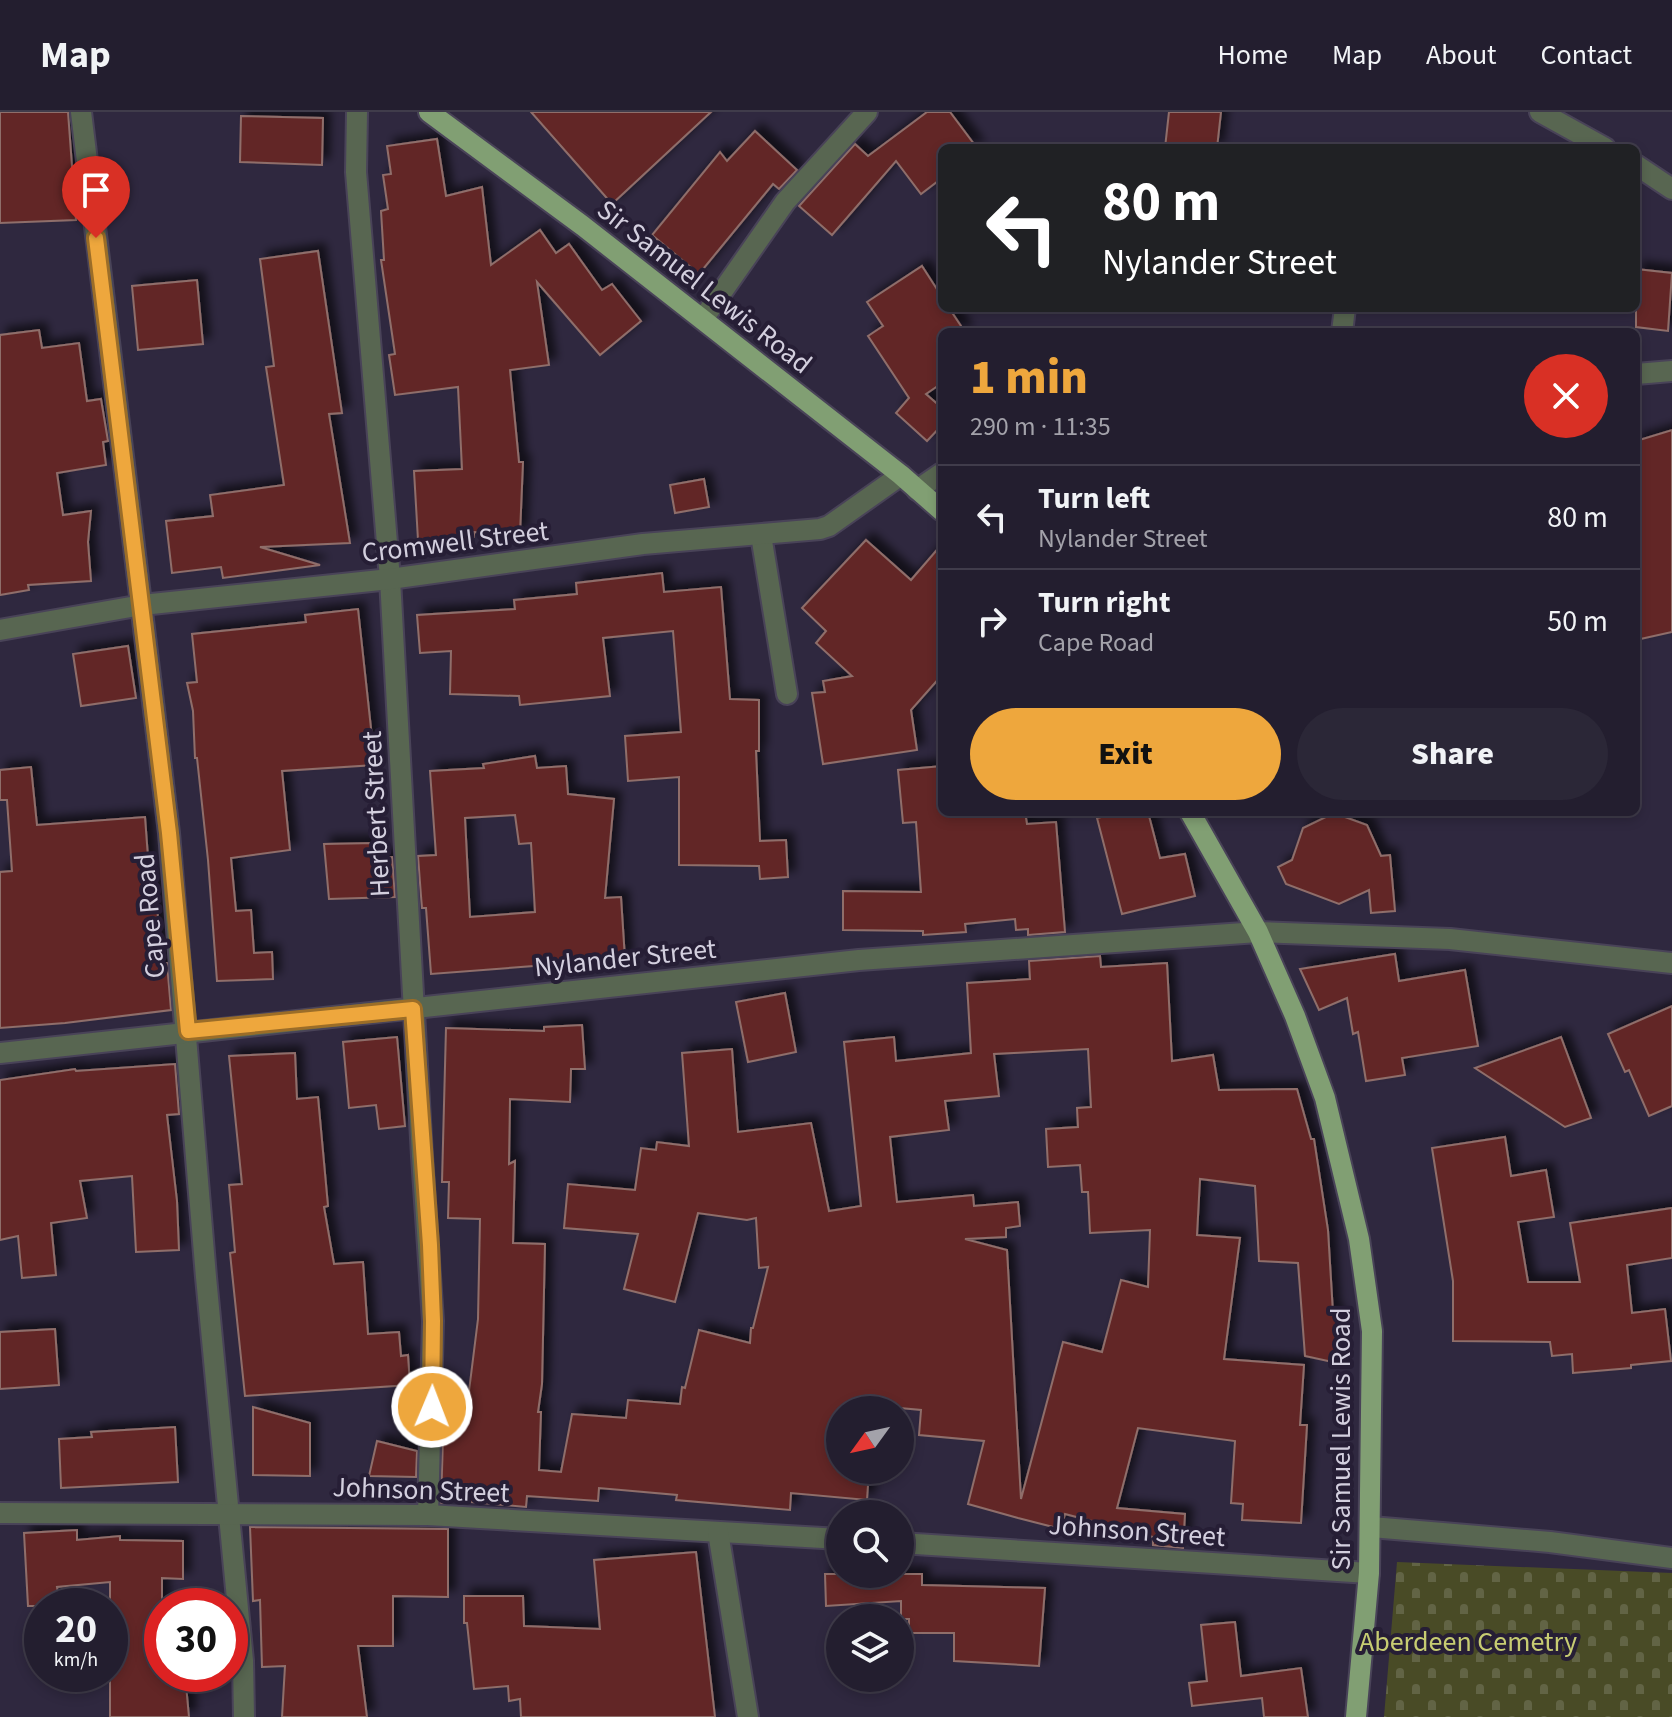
<!DOCTYPE html>
<meta charset="utf-8">
<style>
body{margin:0;font-family:"Source Sans 3",sans-serif;background:#2b2737;color:#f1f3f6;height:100vh;display:flex;flex-direction:column;font-size:30px;white-space:nowrap}
*{box-sizing:border-box;margin:0}
p{font-size:26px;color:#a3a2aa}
.icon{flex:none;width:44px;height:44px;fill:none;stroke:currentColor;stroke-width:2;stroke-linecap:round;stroke-linejoin:round}
.map{position:relative;flex:1;overflow:hidden}
.drawer{position:absolute;left:938px;top:216px;width:702px;height:488px;display:flex;flex-direction:column;background:#231e2f;border-radius:12px;box-shadow:0 4px 12px #0003,0 0 0 2px #403c4b}
.drawer>*{flex:none}
.banner{position:absolute;left:938px;top:32px;width:702px;height:168px;border-radius:12px;box-shadow:0 4px 12px #0003,0 0 0 2px #403c4b;background:#202124;color:#fff;overflow:hidden}
.needle{width:52px;rotate:237deg}
.tools{position:absolute;left:826px;top:1284px;display:grid;gap:16px}
.tools a{display:grid;place-items:center;width:88px;height:88px;border-radius:50%;background:#231e2f;box-shadow:0 4px 12px #0003,0 0 0 2px #403c4b;font-size:40px}
.speed{position:absolute;left:24px;top:1476px;display:flex;gap:16px;font-size:40px;font-weight:700;text-align:center}
.speed>*{display:grid;place-content:center;width:104px;height:104px;border-radius:50%;background:#231e2f;box-shadow:0 4px 12px #0003,0 0 0 2px #403c4b;line-height:1}
.speed small{font-size:20px;font-weight:400}
.speed .limit{border:12px solid #d22;background:#fff;color:#111}
.pin{position:absolute;display:grid;place-items:center;width:68px;height:68px;color:#fff;margin:-82px -34px;border-radius:50% 50% 50% 0;rotate:-45deg;box-shadow:0 0 8px #0007}
.pin .icon{rotate:45deg}
.me{position:absolute;width:88px;margin:-44px;rotate:1deg;stroke-linejoin:round;filter:drop-shadow(0 0 6px #0008)}
.turn{display:flex;align-items:center;gap:28px;height:168px;padding:0 32px;font-size:36px}
.turn .icon{width:104px;height:104px;stroke-width:2.5}
.turn b{display:block;font-size:56px;line-height:68px}
.round{display:grid;place-items:center;flex:none;width:84px;height:84px;border-radius:42px;background:#2b2737}
.head{display:flex;align-items:center;justify-content:space-between;height:136px;padding:0 32px}
h1{font-size:48px;font-weight:800;line-height:60px;color:#eea73d}
.action{display:flex;gap:16px;margin-top:auto;padding:16px 32px}
.action a{flex:1;height:92px;border-radius:48px;background:#eea73d;color:#111;font-size:32px;font-weight:800;line-height:92px;text-align:center}
.action a+a{background:#2b2737;color:#f1f3f6}
ul{padding:0;list-style:none}
li{display:flex;align-items:center;gap:24px;height:104px;padding:0 32px;border-top:2px solid #403c4b}
li div{flex:1}
li b{display:block;font-size:30px}
li em{font-style:normal}
header{display:flex;align-items:center;gap:48px;box-sizing:border-box;height:112px;padding:0 40px;background:#231e2f;border-bottom:2px solid #403c4b}
header strong{font-size:38px}
nav{display:flex;gap:44px;margin-inline-start:auto;font-size:28px}
.map>svg:first-child{display:block}
</style>
<header>
<strong>Map</strong>
<nav><a>Home</a><a>Map</a><a>About</a><a>Contact</a></nav>
</header>
<div class="map">
<svg width="1672" height="1605" viewBox="0 0 1672 1605">
<defs>
<pattern id="cemetery-stones" width="16" height="16" patternUnits="userSpaceOnUse" patternTransform="scale(2)"><rect width="16" height="16" fill="#494b26"/><path d="M2 7V4a2 2 0 0 1 4 0v3zM10 15v-3a2 2 0 0 1 4 0v3z" fill="#626445"/></pattern>
<filter id="shadow"><feDropShadow dx="7" dy="-7" stdDeviation="4" flood-color="#0009"/></filter>
</defs>
<rect width="100%" height="100%" fill="#2f283f"/>
<!-- cemetery -->
<polygon fill="url(#cemetery-stones)" points="1397,1450 1672,1461 1672,1605 1384,1605"/>
<!-- building -->
<g fill="#622826" stroke="#8f6e6b" stroke-width="2" fill-rule="evenodd" filter="url(#shadow)">
<polygon points="0,0 68,0 76,108 0,111"/>
<polygon points="531,0 711,0 612,92"/>
<polygon points="927,0 950,0 977,36 942,36 942,66 921,82 896,49 832,123 799,94 855,32 868,44"/>
<polygon points="1169,0 1221,0 1217,36 1165,36"/>
<polygon points="241,4 323,6 322,53 240,50"/>
<polygon points="755,19 797,58 779,77 773,72 699,162 652,123 720,40 727,49"/>
<polygon points="437,27 446,84 482,75 491,153 540,118 556,141 569,132 602,178 612,172 641,209 600,243 537,170 549,253 510,258 519,350 523,350 520,422 474,420 474,425 418,428 414,359 462,357 458,275 395,283 389,243 395,242 381,148 384,148 381,99 388,97 383,63 391,62 387,34"/>
<polygon points="318,139 342,301 329,302 350,431 260,435 320,453 223,466 221,455 172,461 166,409 213,404 210,383 284,373 266,255 274,254 260,147"/>
<polygon points="922,154 942,185 942,196 949,196 965,220 942,220 942,271 926,282 942,296 942,313 927,329 896,301 909,286 868,224 883,214 867,190"/>
<polygon points="1636,157 1672,161 1668,219 1636,215"/>
<polygon points="197,168 203,232 138,238 132,174"/>
<polygon points="39,218 42,236 79,231 87,289 101,287 108,329 103,330 106,353 57,361 63,403 91,399 88,430 91,469 28,473 29,478 0,483 0,223"/>
<polygon points="1672,318 1672,520 1636,528 1636,329"/>
<polygon points="704,367 709,395 675,401 670,373"/>
<polygon points="866,428 911,468 942,432 942,563 911,598 917,638 823,652 812,581 825,580 823,569 852,564 816,531 826,519 802,496"/>
<polygon points="662,461 664,480 721,475 730,587 759,588 759,639 756,639 760,729 786,728 788,765 760,767 759,754 679,753 679,665 628,669 625,624 681,620 673,519 603,526 610,584 520,593 519,584 450,582 451,539 420,541 417,503 515,497 514,488 577,482 576,471"/>
<polygon points="358,497 375,653 282,659 290,738 231,746 236,799 251,798 254,841 272,840 273,867 217,869 208,748 197,646 195,646 193,599 187,571 197,570 192,522 306,510 305,503"/>
<polygon points="128,534 136,586 81,594 73,542"/>
<path d="M535 644 537 656 566 654 568 682 614 687 605 786 621 785 625 847 431 862 426 796H422L421 784 418 744 436 743 430 659 484 656 483 652ZM515 703 519 732 531 731 535 800 470 805 465 706Z"/>
<polygon points="942,654 942,700 1025,700 1027,712 1056,710 1065,820 1028,823 1028,817 1016,818 1015,807 965,812 966,820 923,823 923,819 843,818 843,779 921,780 916,710 903,711 898,658"/>
<polygon points="31,655 37,713 145,705 150,772 155,772 162,851 167,851 171,898 65,911 0,916 0,760 12,759 7,688 0,688 0,658"/>
<polygon points="1122,700 1148,700 1160,746 1185,742 1195,784 1122,802 1097,706"/>
<polygon points="1334,701 1367,713 1381,744 1390,743 1395,799 1371,801 1369,778 1339,792 1286,772 1278,755 1292,748 1303,716"/>
<polygon points="375,731 375,746 392,745 395,785 329,787 324,732"/>
<polygon points="1395,842 1399,869 1465,858 1478,934 1402,946 1405,963 1366,969 1358,920 1353,922 1347,886 1319,898 1300,857"/>
<path d="M1100 844 1101 855 1167 851 1172 949 1213 943 1219 978 1297 977 1311 1027H1314L1328 1118 1333 1201H1337V1251L1305 1244 1298 1151 1259 1149 1255 1074 1200 1067 1197 1123 1240 1126 1224 1247 1304 1253 1300 1313H1307L1301 1411 1242 1408 1243 1392 1231 1391 1235 1329 1138 1316 1117 1396 1185 1402 1183 1436 1153 1433V1425L1065 1402 1061 1417 1018 1406 968 1392 984 1329 919 1323 921 1298 867 1293V1298H840V1358H869L867 1388 791 1381 790 1398 676 1388 677 1383 599 1376 598 1389 527 1384 526 1395 448 1388V1391H441L444 1293 467 1295 478 1207 480 1107 448 1106 449 1070H442L446 916 544 919V915L582 913 585 957H571L570 990 510 987 509 1052 515 1049 513 1131 545 1132 542 1272 538 1300H541L539 1358 561 1360 572 1302 626 1306 628 1288 680 1292 682 1275 685 1276 699 1218 750 1231 751 1216H753L768 1155 759 1156 756 1106 747 1108 698 1101 675 1190 624 1177 638 1122 564 1116 568 1072 635 1078 641 1036 656 1038 657 1030 689 1034 682 941 732 937 738 1020 811 1011 829 1099 861 1094 844 930 894 925 896 949 971 941 967 871 1030 867 1029 849ZM1088 937 1091 995 1077 996 1078 1015 1046 1017 1048 1055 1080 1053 1082 1080H1088L1090 1121 1150 1118 1148 1175 1121 1168 1102 1240 1063 1230 1021 1387 1007 1138 965 1127 1006 1125V1116L1020 1114 1018 1090 974 1094 973 1083 897 1090 890 1025 949 1018 945 989 999 984 994 942Z"/>
<polygon points="785,881 796,940 748,950 736,890"/>
<polygon points="1672,894 1672,994 1649,1004 1629,958 1625,960 1608,922"/>
<polygon points="397,925 405,1014 379,1017 376,993 349,996 343,930"/>
<polygon points="1561,925 1591,1006 1565,1015 1475,956"/>
<polygon points="295,941 297,987 318,985 328,1094 324,1095 334,1152 363,1150 368,1222 399,1220 401,1244 408,1243 410,1273 245,1284 230,1141 235,1140 229,1073 242,1072 229,944"/>
<polygon points="175,952 179,1002 167,1003 177,1089 179,1138 136,1140 132,1064 80,1069 87,1106 51,1111 56,1163 22,1166 18,1124 0,1128 0,968 75,957 76,959"/>
<polygon points="1505,1025 1511,1064 1546,1058 1554,1105 1518,1110 1528,1170 1580,1170 1570,1111 1672,1096 1672,1146 1627,1153 1632,1201 1665,1197 1671,1249 1631,1253 1631,1256 1573,1261 1572,1242 1552,1244 1550,1230 1453,1229 1453,1169 1432,1036"/>
<polygon points="55,1217 59,1273 0,1277 0,1220"/>
<polygon points="253,1295 310,1311 310,1364 253,1363"/>
<polygon points="175,1315 178,1370 61,1376 59,1327 92,1325 91,1320"/>
<polygon points="377,1329 417,1339 416,1365 369,1364"/>
<polygon points="250,1415 448,1417 448,1485 393,1484 393,1534 358,1534 367,1605 282,1605 285,1554 262,1555 260,1488 253,1489"/>
<polygon points="77,1418 77,1428 120,1424 120,1428 183,1429 183,1467 162,1466 162,1562 185,1562 189,1605 110,1605 110,1470 57,1475 60,1494 28,1494 24,1421"/>
<polygon points="696,1440 715,1605 521,1605 520,1587 509,1589 508,1574 474,1577 467,1511 464,1511 464,1484 523,1484 524,1514 600,1517 594,1448"/>
<polygon points="825,1462 922,1462 922,1473 1045,1476 1039,1554 954,1549 954,1521 909,1521 909,1507 901,1507 901,1489 826,1494"/>
<polygon points="1235,1510 1241,1564 1301,1556 1308,1605 1264,1605 1262,1586 1192,1594 1189,1571 1207,1569 1201,1513"/>
</g>
<g fill="none" stroke-linecap="round" stroke-linejoin="round">
<!-- minor casing -->
<g stroke="#494358" stroke-width="24">
<g id="minor">
<polyline points="81,0 169,721 206,1165 243,1549 244,1605"/>
<polyline points="357,0 356,60 390,467 422,1044 433,1209 428,1403"/>
<polyline points="1540,0 1605,36"/>
<polyline points="1636,53 1672,77"/>
<polyline points="703,207 785,90 867,0"/>
<polyline points="1342,220 1345,196"/>
<polyline points="1636,262 1672,259"/>
<polyline points="917,378 942,361"/>
<polyline points="761,423 787,582"/>
<polyline points="0,518 142,493 390,467 643,432 820,417 829,414 901,363"/>
<polyline points="0,941 859,848 1258,820 1450,827 1672,851"/>
<polyline points="0,1401 428,1403 840,1427"/>
<polyline points="1371,1415 1550,1430 1672,1446"/>
<polyline points="718,1420 748,1605"/>
<polyline points="900,1431 1369,1461"/>
</g>
</g>
<!-- major casing -->
<g stroke="#494358" stroke-width="24">
<g id="major">
<polyline points="429,0 583,114 901,363 942,399"/>
<polyline points="1190,700 1258,820 1295,904 1325,986 1359,1127 1372,1219 1369,1461 1356,1605"/>
</g>
</g>
<!-- minor -->
<use href="#minor" stroke="#586651" stroke-width="20"/>
<!-- major -->
<use href="#major" stroke="#819f73" stroke-width="20"/>
</g>
<g fill="none" stroke-linecap="round" stroke-linejoin="round">
<!-- route casing -->
<g stroke="#9b6d28" stroke-width="20">
<polyline id="route" points="96,126 169,721 188,919 413,897 430,1133 433,1209 432,1295"/>
</g>
<!-- route -->
<use href="#route" stroke="#eea73d" stroke-width="14"/>
</g>
<g text-anchor="middle" stroke-width="8" stroke-linejoin="round" paint-order="stroke">
<!-- street labels -->
<g font-size="28" fill="#d3cfde" stroke="#261e35">
<text transform="translate(705 174) rotate(38)" y="10">Sir Samuel Lewis Road</text>
<text transform="translate(455 429) rotate(-7)" y="10">Cromwell Street</text>
<text transform="translate(375 702) rotate(-93)" y="10">Herbert Street</text>
<text transform="translate(149 804) rotate(-95)" y="10">Cape Road</text>
<text transform="translate(625 845) rotate(-6)" y="10">Nylander Street</text>
<text transform="translate(1340 1327) rotate(-90)" y="10">Sir Samuel Lewis Road</text>
<text transform="translate(421 1377) rotate(2)" y="10">Johnson Street</text>
<text transform="translate(1137 1418) rotate(4)" y="10">Johnson Street</text>
</g>
<!-- park labels -->
<g font-size="28" fill="#c7cc72" stroke="#261e35">
<text x="1468" y="1539">Aberdeen Cemetry</text>
</g>
</g>
</svg>
<div class="tools">
<a><svg class="needle" viewBox="-14 -14 28 28"><path d="M0-13l5 13h-10z" fill="#e53935"/><path d="M0 13l5-13h-10z" fill="#a3a2aa"/></svg></a>
<a><svg class="icon" aria-label="search" viewBox="0 0 24 24"><circle cx="10" cy="10" r="6"/><path d="M15 15l6 6"/></svg></a>
<a><svg class="icon" aria-label="layers" viewBox="0 0 24 24"><path d="M12 4l9 5-9 5-9-5zM3 14l9 5 9-5"/></svg></a>
</div>
<div class="speed"><div>20<small>km/h</small></div><div class="limit">30</div></div>
<div class="pin" style="left:96px;top:126px;background:#d93025"><svg class="icon" aria-label="arrive" viewBox="0 0 24 24"><path d="M6 21V4h12l-3 4 3 4H6"/></svg></div>
<svg class="me" style="left:432px;top:1295px" viewBox="-20 -20 40 40"><circle r="17" fill="#eea73d" stroke="#fff" stroke-width="3"/><path d="M0-11L8 9 0 5-8 9z" fill="#fff"/></svg>
<div class="banner">
<div class="turn"><svg class="icon" aria-label="left" viewBox="0 0 24 24"><path d="M17 20v-9H6M10 6l-5 5 5 5"/></svg><div><b>80 m</b>Nylander Street</div></div>
</div>
<section class="drawer">
<div class="head"><div><h1>1 min</h1><p>290 m · 11:35</p></div><a class="round" style="background:#d93025;color:#fff"><svg class="icon" aria-label="close" viewBox="0 0 24 24"><path d="M6 6l12 12M18 6L6 18"/></svg></a></div>
<ul>
<li><svg class="icon" aria-label="left" viewBox="0 0 24 24"><path d="M17 20v-9H6M10 6l-5 5 5 5"/></svg><div><b>Turn left</b><p>Nylander Street</p></div><em>80 m</em></li>
<li><svg class="icon" aria-label="right" viewBox="0 0 24 24"><path d="M7 20v-9h11M14 6l5 5-5 5"/></svg><div><b>Turn right</b><p>Cape Road</p></div><em>50 m</em></li>
</ul>
<div class="action"><a>Exit</a><a>Share</a></div>
</section>
</div>
